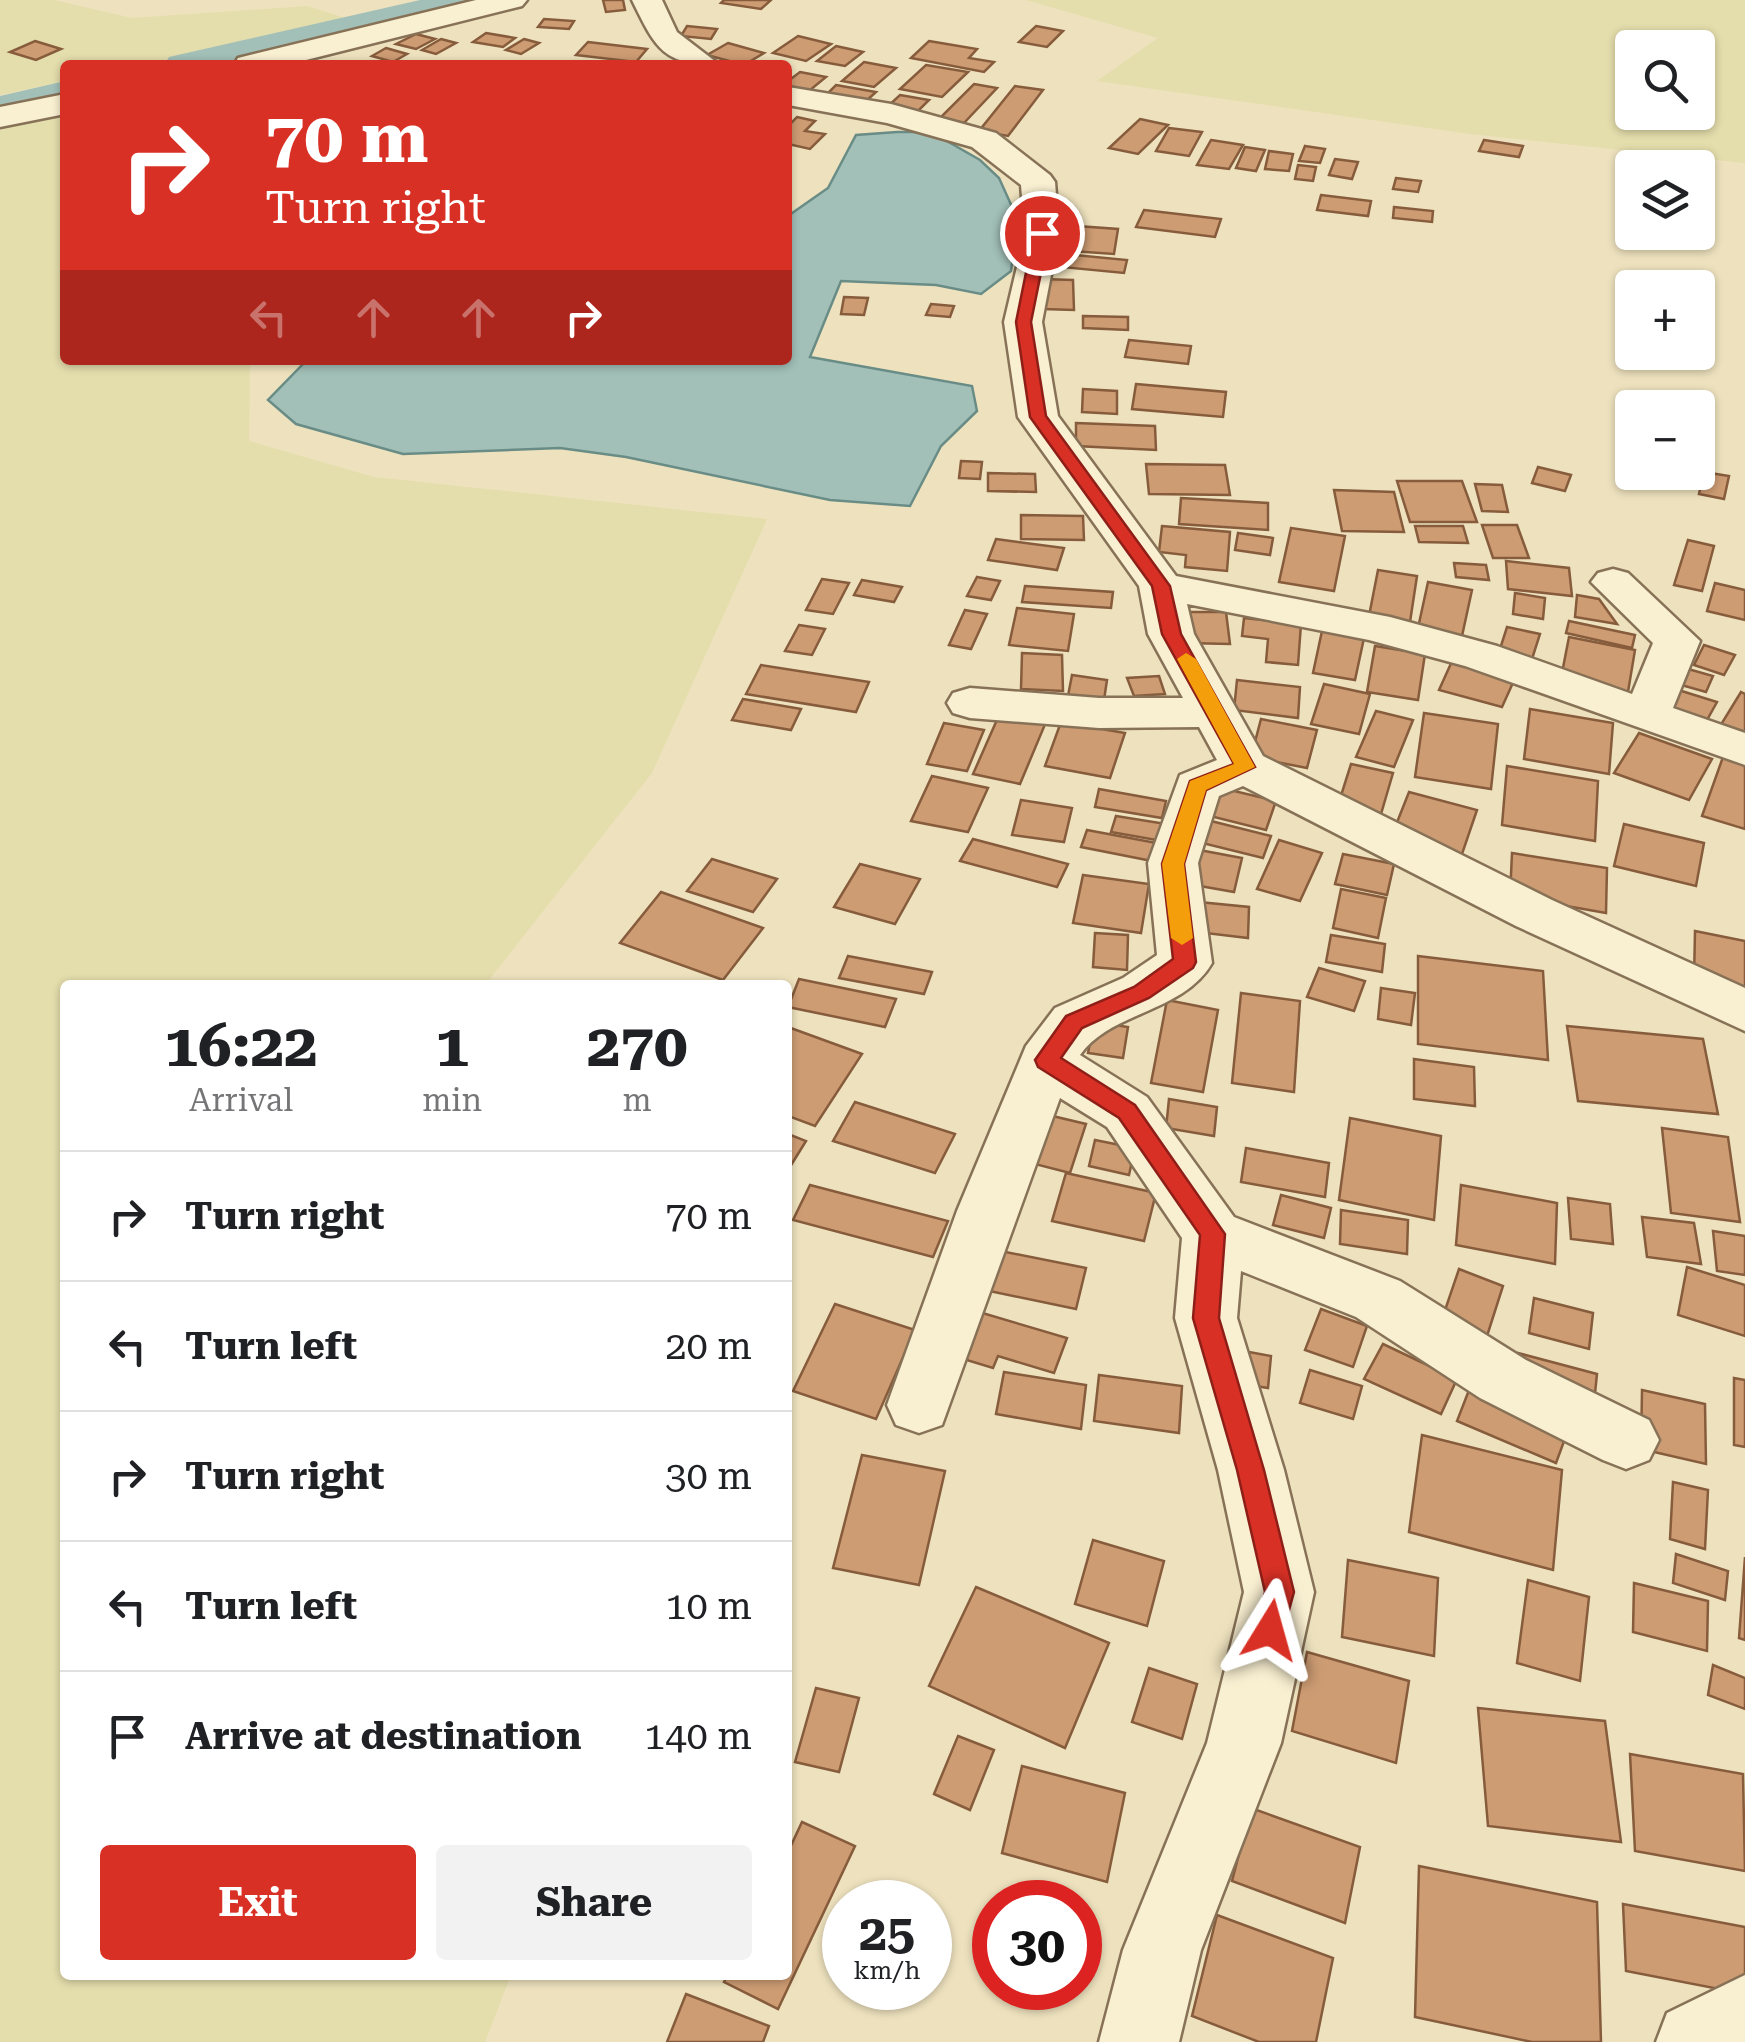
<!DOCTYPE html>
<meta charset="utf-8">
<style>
body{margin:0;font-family:"Roboto Serif",serif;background:#f2f2f2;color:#202124;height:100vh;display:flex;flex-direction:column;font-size:38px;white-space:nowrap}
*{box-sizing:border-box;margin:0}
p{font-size:32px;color:#757577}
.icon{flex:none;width:55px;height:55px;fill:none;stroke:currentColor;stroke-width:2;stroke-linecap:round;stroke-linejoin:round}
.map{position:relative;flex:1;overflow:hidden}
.side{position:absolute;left:60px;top:980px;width:732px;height:1000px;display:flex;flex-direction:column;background:#fff;border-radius:10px;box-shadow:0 2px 8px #0004}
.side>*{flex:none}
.guide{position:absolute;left:60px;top:60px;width:732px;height:305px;border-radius:10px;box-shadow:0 2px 8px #0004;background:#d93025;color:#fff;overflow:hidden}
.fabs{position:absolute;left:1615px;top:30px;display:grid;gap:20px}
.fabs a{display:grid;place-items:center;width:100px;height:100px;border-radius:10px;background:#fff;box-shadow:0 2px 8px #0004;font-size:50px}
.speed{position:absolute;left:822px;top:1880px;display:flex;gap:20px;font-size:50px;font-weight:700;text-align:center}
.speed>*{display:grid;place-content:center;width:130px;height:130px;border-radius:50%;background:#fff;box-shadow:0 2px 8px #0004;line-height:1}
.speed small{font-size:25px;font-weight:400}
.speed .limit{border:15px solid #d22;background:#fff;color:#111}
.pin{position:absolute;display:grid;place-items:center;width:85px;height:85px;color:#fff;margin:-42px;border:5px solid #fff;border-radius:50%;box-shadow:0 2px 10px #0007}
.me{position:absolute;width:110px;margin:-55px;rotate:8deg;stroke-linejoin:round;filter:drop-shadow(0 0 8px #0008)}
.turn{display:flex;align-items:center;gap:35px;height:210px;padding:0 40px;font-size:45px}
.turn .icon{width:130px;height:130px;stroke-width:2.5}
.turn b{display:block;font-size:70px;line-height:85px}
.lanes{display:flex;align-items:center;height:95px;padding:0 40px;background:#0003;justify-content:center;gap:50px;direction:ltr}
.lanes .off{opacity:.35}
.eta{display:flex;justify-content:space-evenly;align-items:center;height:170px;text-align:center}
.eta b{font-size:60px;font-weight:700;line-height:70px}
.action{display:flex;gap:20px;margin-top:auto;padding:20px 40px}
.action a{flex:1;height:115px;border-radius:10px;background:#d93025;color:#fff;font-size:40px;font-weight:700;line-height:115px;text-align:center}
.action a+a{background:#f2f2f2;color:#202124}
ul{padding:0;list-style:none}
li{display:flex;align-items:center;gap:30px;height:130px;padding:0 40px;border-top:2px solid #e0e0e0}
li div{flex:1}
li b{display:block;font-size:38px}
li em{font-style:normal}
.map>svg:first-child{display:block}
</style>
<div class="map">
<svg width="1745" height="2042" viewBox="0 0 1745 2042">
<rect width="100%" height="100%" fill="#eee2be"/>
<!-- farmland -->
<g fill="#e4ddac" fill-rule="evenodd">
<polygon points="0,0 54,0 132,18 307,6 352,20 140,65 65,65 65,81 0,95"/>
<path d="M1026 0H1745V163L1470 134 1097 81 1158 38ZM1632 48H1698V112H1632Z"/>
<polygon points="65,116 65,360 250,360 249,441 374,477 767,519 652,773 485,985 65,985 65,1975 511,1975 485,2042 0,2042 0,128"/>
</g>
<!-- water -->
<polygon fill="#a2c0b8" stroke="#698d86" stroke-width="2.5" points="897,132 931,132 980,160 999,178 1018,220 1011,271 981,294 936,285 841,281 810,357 972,386 977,411 941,446 910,506 830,500 626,457 560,448 403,454 296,424 268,400 307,360 788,360 788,216 828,188 856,135"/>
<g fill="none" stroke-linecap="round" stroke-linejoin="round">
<!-- canal -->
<g fill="#a2c0b8" fill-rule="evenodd">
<polygon points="420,0 482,0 477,7 229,65 164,65 169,57"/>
<polygon points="65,81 65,103 0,118 0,96"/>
</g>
</g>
<!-- building -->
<g fill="#cd9c73" stroke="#865c3c" stroke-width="2.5">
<polygon points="603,0 623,0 625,10 606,12"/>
<polygon points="724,0 771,0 761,9 721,3"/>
<polygon points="544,19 574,21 569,29 538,27"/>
<polygon points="687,26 717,29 711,39 681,36"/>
<polygon points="1036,26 1063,31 1047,47 1019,42"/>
<polygon points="486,33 515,38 503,47 473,42"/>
<polygon points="416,34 435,39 416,49 396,44"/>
<polygon points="798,36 831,44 806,61 773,53"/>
<polygon points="441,39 456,43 436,54 422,50"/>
<polygon points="524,39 539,43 521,54 506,50"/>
<polygon points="35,41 61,49 36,60 10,52"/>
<polygon points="929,41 977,49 969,58 994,62 984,72 911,58"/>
<polygon points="588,42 647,49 636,62 576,55"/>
<polygon points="728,43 764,53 744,65 707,55"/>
<polygon points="836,46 863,52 845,66 817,61"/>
<polygon points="386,48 407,54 393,62 372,56"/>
<polygon points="864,62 896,68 874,87 842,81"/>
<polygon points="926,65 968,72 942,97 900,89"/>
<polygon points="800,72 826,77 809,91 788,86 788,81"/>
<polygon points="974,84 997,88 964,123 940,118"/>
<polygon points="836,85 876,92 864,103 825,96"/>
<polygon points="1015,86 1043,90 1008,136 979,131"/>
<polygon points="900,95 929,100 916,113 887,107"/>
<polygon points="797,117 815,121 805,131 825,134 810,149 788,144 788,126"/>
<polygon points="1140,119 1168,125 1138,154 1109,148"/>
<polygon points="1169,128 1202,132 1189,156 1156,151"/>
<polygon points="1211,140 1243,145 1229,169 1197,165"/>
<polygon points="1484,140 1523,146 1519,157 1479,151"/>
<polygon points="1305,146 1325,149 1320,163 1299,161"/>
<polygon points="1245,147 1265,150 1256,171 1236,168"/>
<polygon points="1269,151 1293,154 1289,171 1265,169"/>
<polygon points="1335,159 1358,162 1352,179 1329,175"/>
<polygon points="1298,165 1316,167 1313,181 1295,179"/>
<polygon points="1396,178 1421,181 1418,192 1393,189"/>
<polygon points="1321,195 1371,201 1368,216 1317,210"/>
<polygon points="1394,207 1433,211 1432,222 1393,218"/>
<polygon points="1144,210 1221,219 1215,237 1136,227"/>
<polygon points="1063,225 1118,229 1114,254 1057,250"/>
<polygon points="1054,253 1127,260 1124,273 1051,266"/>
<polygon points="1042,279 1073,280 1074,310 1043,309"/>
<polygon points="844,297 868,298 864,315 841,314"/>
<polygon points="931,304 954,306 950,317 926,315"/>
<polygon points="1083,316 1128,317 1128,330 1083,328"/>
<polygon points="1129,340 1191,346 1188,364 1125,357"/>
<polygon points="1136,384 1226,392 1223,417 1132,409"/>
<polygon points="1083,389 1117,391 1117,414 1082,412"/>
<polygon points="1076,423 1155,426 1156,450 1076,446"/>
<polygon points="961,461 982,462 980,479 959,478"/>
<polygon points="1146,464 1225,465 1230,495 1149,494"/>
<polygon points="1538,467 1571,475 1565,491 1532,483"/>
<polygon points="1704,472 1729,476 1724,499 1699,494"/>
<polygon points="988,473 1035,474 1036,492 988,491"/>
<polygon points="1397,481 1462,481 1477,522 1410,522"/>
<polygon points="1475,484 1502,485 1508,512 1482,511"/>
<polygon points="1334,490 1394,492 1404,532 1342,531"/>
<polygon points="1181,498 1268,503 1268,530 1179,524"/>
<polygon points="1021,515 1083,516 1084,540 1021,539"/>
<polygon points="1482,525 1517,525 1529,558 1493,558"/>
<polygon points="1162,526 1230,532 1227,571 1185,567 1186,555 1159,552"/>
<polygon points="1415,526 1463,526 1468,543 1419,542"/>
<polygon points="1291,528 1345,536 1334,591 1279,582"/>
<polygon points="1238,533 1273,538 1270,555 1235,550"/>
<polygon points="996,539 1064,548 1057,570 988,560"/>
<polygon points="1688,540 1714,546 1702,591 1674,585"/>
<polygon points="1506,561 1569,568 1572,596 1508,589"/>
<polygon points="1454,563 1486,565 1489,580 1456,577"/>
<polygon points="1378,570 1417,576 1410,622 1369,616"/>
<polygon points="977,577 1000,581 991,600 967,596"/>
<polygon points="822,579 849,583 833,614 806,610"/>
<polygon points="862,580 902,587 894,602 854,595"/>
<polygon points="1428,582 1472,590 1462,636 1418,628"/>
<polygon points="1715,583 1745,590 1745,620 1707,611"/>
<polygon points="1025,586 1113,592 1111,608 1022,602"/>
<polygon points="1515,593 1545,598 1543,619 1513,614"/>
<polygon points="1577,595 1599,599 1617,624 1575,617"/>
<polygon points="1017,608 1074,614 1068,651 1009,645"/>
<polygon points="965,610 987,614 971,649 949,645"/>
<polygon points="1181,612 1226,612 1230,644 1185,643"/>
<polygon points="1244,618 1301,624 1298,665 1266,662 1268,639 1242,636"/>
<polygon points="1569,621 1635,635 1632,648 1566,633"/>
<polygon points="799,625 825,629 812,655 785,651"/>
<polygon points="1507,627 1540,634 1532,659 1499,652"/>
<polygon points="1322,631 1364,638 1355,680 1313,673"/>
<polygon points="1569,637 1635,650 1628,692 1561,678"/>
<polygon points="1704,645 1735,655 1724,675 1694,665"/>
<polygon points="1375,646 1425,654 1418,700 1367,692"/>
<polygon points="1022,653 1062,655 1063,691 1021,689"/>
<polygon points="1453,659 1516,676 1502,707 1439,690"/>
<polygon points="761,665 869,682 856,712 746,694"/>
<polygon points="1674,665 1713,676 1706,692 1667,681"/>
<polygon points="1072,675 1107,680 1104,700 1068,696"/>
<polygon points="1159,676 1165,694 1134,696 1127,678"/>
<polygon points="1237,680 1300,687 1298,718 1234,710"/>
<polygon points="1324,684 1370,694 1359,734 1311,724"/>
<polygon points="1672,688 1717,702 1707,720 1663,706"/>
<polygon points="1741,692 1745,694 1745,741 1717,731"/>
<polygon points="743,699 801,709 791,730 732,720"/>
<polygon points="1530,709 1613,723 1609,774 1524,759"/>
<polygon points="1376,711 1413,720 1394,767 1356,757"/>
<polygon points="1000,713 1046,722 1020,784 973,774"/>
<polygon points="1424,713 1498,724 1491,789 1415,777"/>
<polygon points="1261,719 1317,730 1307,768 1251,757"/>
<polygon points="1061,722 1125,733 1110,778 1045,766"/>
<polygon points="944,723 984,730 967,771 927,764"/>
<polygon points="1639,733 1712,759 1689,800 1614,773"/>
<polygon points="1723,757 1745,763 1745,829 1702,816"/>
<polygon points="1351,764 1393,773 1381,814 1338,805"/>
<polygon points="1507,766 1598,781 1595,841 1502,825"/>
<polygon points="932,776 988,788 968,832 911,821"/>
<polygon points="1209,785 1276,801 1266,830 1198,813"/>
<polygon points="1099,789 1166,801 1162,818 1095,807"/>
<polygon points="1409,792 1477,810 1462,854 1392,835"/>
<polygon points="1021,800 1072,808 1064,842 1012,835"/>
<polygon points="1116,816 1166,824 1162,841 1111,832"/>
<polygon points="1199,818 1271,836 1263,858 1190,840"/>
<polygon points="1624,824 1704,843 1696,886 1614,866"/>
<polygon points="1087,830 1167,845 1162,863 1081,847"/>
<polygon points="973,839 1068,864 1057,887 960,861"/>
<polygon points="1279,840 1322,853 1300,901 1257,889"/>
<polygon points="1194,849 1242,858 1234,892 1183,883"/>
<polygon points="1512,853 1607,868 1606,913 1510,896"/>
<polygon points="1343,854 1394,864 1387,895 1335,884"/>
<polygon points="712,859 777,879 753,912 687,891"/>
<polygon points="860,864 920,879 895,924 834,907"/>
<polygon points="1083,875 1149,884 1141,933 1073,923"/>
<polygon points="1341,889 1386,898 1378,938 1333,928"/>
<polygon points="661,892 763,928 723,980 620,943"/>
<polygon points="1199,902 1249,907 1248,938 1197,932"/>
<polygon points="1695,931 1745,941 1745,989 1694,979"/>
<polygon points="1095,933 1128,935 1127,970 1093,967"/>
<polygon points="1331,935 1385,944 1382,972 1326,962"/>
<polygon points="848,956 932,972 924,994 839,978"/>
<polygon points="1418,956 1543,971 1548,1060 1418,1044"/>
<polygon points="1319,968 1365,981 1354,1011 1307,997"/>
<polygon points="799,979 896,999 885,1027 788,1007"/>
<polygon points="1381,988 1415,993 1411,1025 1378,1019"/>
<polygon points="1241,993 1300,1001 1294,1092 1232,1083"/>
<polygon points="1167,1000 1218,1010 1203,1092 1151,1083"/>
<polygon points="1094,1022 1128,1027 1123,1058 1088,1053"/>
<polygon points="1567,1026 1703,1039 1718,1114 1578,1101"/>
<polygon points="788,1027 862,1054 815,1126 788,1116"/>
<polygon points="1414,1059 1474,1067 1475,1106 1414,1099"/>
<polygon points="1169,1099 1217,1107 1214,1136 1166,1128"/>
<polygon points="855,1102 955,1134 935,1173 833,1141"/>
<polygon points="1040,1113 1086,1124 1070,1173 1023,1161"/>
<polygon points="1350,1118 1441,1136 1434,1220 1339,1200"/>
<polygon points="1662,1128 1728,1137 1740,1222 1671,1213"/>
<polygon points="788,1134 806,1141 788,1170"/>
<polygon points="1095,1140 1135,1148 1129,1175 1089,1166"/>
<polygon points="1246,1148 1329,1163 1325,1197 1241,1182"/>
<polygon points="1066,1173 1156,1193 1144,1241 1052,1221"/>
<polygon points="810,1185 948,1221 933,1257 793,1220"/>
<polygon points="1461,1185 1557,1203 1555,1264 1456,1245"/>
<polygon points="1281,1195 1331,1208 1324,1238 1273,1225"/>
<polygon points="1568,1198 1610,1204 1613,1244 1571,1239"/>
<polygon points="1341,1210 1408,1220 1407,1254 1340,1244"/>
<polygon points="1642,1217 1694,1223 1701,1264 1647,1257"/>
<polygon points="1713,1231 1745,1236 1745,1275 1717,1271"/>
<polygon points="986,1248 1086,1268 1076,1309 975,1288"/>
<polygon points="1687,1267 1745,1285 1745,1336 1678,1315"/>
<polygon points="1459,1269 1503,1286 1487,1336 1442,1319"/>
<polygon points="1534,1298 1593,1313 1589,1349 1529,1333"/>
<polygon points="835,1304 915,1330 876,1419 793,1391"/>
<polygon points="1321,1309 1367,1326 1353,1367 1305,1350"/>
<polygon points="979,1312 1067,1338 1054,1373 998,1356 993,1368 960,1358"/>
<polygon points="1383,1344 1457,1379 1441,1414 1364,1379"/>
<polygon points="1233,1349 1271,1356 1268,1388 1230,1382"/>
<polygon points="1518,1353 1597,1374 1594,1403 1514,1382"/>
<polygon points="1310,1370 1362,1386 1353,1419 1300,1403"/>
<polygon points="1004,1372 1086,1385 1081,1429 996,1414"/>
<polygon points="1099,1375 1182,1386 1179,1433 1094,1421"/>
<polygon points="1734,1378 1745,1380 1745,1447 1734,1445"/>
<polygon points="1471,1385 1570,1425 1556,1463 1457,1421"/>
<polygon points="1642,1390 1705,1404 1706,1464 1641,1449"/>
<polygon points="1422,1435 1562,1470 1553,1570 1409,1532"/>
<polygon points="862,1455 945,1471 919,1585 833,1568"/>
<polygon points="1673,1482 1708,1490 1705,1549 1670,1539"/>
<polygon points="1093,1540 1164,1561 1147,1626 1075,1604"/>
<polygon points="1676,1554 1728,1571 1725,1600 1673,1583"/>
<polygon points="1745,1557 1745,1640 1739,1638"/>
<polygon points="1348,1560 1438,1578 1434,1656 1342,1637"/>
<polygon points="1528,1580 1589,1597 1580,1681 1517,1663"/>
<polygon points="1634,1583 1708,1601 1707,1651 1633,1632"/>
<polygon points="976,1587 1109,1643 1065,1748 929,1686"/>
<polygon points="1307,1652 1409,1681 1396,1763 1292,1731"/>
<polygon points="1713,1665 1745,1678 1745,1709 1708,1695"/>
<polygon points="1149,1668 1197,1684 1182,1739 1132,1722"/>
<polygon points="816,1688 859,1698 839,1772 795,1762"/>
<polygon points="1478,1708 1605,1721 1621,1842 1488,1826"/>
<polygon points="958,1736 994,1750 970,1810 934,1794"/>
<polygon points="1630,1754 1743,1774 1745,1871 1635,1851"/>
<polygon points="1022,1766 1125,1793 1107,1882 1002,1853"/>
<polygon points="1251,1808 1360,1847 1345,1923 1232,1881"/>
<polygon points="802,1822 855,1846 778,2009 724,1982 728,1975 788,1975 788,1852"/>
<polygon points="1419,1866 1597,1902 1601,2042 1532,2042 1415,2017"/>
<polygon points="1623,1904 1745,1927 1745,1994 1626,1971"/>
<polygon points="1217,1915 1333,1958 1316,2042 1259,2042 1192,2016"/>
<polygon points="686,1994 769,2026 763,2042 667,2042"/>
</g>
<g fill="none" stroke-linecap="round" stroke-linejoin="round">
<!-- street casing -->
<g stroke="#877257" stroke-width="5">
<g id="street">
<polygon points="476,0 527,0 522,6 286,65 234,65 238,58"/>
<path d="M632 0H662L677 32 720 65C663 65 656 49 632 0Z"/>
<path d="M788 87 891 104 996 133 1050 175 1055 182 1059 233 1042 322 1058 416 1176 576 1390 617 1497 646 1632 694 1653 643 1591 582 1598 573 1613 569 1628 573 1700 641 1673 708 1745 733V765L1465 666 1369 640 1187 604 1194 634 1263 756 1552 900 1745 988V1031L1516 926 1243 786 1219 796 1198 863 1212 963C1183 1013 1111 1011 1080 1055L1147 1097 1234 1217 1400 1281 1526 1360 1649 1420 1659 1440 1649 1460 1626 1469 1603 1460 1480 1398 1356 1317 1241 1271 1237 1318 1284 1470 1314 1592 1281 1743 1201 1950 1179 2042H1099L1123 1950 1207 1743 1244 1592 1218 1470 1175 1318 1182 1238 1107 1127 1060 1098 942 1425 919 1433 896 1425 887 1405 957 1211 1026 1046 1055 1008 1123 978 1157 955 1148 863 1180 775 1217 760 1199 727 1099 728 970 718 953 713 947 703 953 693 970 688 1099 698H1183L1148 634 1139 586 1018 417 1004 322 1025 233 1021 185 972 147 887 123 788 105Z"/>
<polygon points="65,94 65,114 0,127 0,107"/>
<polygon points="1745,1975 1745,2042 1656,2042 1667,2013"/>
</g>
</g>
<!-- street -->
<use href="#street" fill="#f9efd1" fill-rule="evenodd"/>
</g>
<!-- route -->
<polygon fill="#d93025" stroke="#8d1f18" stroke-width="2.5" points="1042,229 1049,233 1031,322 1046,416 1170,586 1181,634 1255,767 1206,790 1184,864 1196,962 1193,968 1149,998 1082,1028 1061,1058 1135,1105 1225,1234 1219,1318 1264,1470 1294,1592 1281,1639 1270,1643 1260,1639 1256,1630 1265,1592 1237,1470 1193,1318 1200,1235 1119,1118 1038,1067 1035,1060 1066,1016 1134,987 1173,959 1162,864 1190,781 1234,764 1162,634 1152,586 1030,417 1016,322 1034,233"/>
<!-- slow -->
<polygon fill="#f59e0b" points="1186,653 1196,659 1255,767 1206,790 1184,864 1193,938 1182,945 1171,938 1162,864 1190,781 1234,764 1177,659"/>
</svg>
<div class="fabs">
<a><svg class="icon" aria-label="search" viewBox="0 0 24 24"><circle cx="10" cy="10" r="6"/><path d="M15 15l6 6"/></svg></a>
<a><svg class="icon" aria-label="layers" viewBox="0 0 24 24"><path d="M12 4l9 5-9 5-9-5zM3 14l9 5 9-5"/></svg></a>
<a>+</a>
<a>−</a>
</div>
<div class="speed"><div>25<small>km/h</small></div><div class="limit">30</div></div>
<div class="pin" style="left:1042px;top:233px;background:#d93025"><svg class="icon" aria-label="arrive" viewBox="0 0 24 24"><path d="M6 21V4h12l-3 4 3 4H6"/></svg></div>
<svg class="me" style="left:1270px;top:1630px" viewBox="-20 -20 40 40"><path d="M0-17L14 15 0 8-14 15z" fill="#d93025" stroke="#fff" stroke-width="4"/></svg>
<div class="guide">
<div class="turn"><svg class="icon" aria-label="right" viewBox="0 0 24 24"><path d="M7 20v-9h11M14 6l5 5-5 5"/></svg><div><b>70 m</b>Turn right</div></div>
<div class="lanes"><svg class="icon off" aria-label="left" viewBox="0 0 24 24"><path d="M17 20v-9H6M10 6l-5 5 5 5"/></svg><svg class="icon off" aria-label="ahead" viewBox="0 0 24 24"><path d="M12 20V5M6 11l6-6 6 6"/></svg><svg class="icon off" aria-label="ahead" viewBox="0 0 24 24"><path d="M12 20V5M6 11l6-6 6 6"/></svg><svg class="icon" aria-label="right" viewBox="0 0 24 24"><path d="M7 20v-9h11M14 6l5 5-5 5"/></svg></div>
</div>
<section class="side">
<div class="eta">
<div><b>16:22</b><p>Arrival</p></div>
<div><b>1</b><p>min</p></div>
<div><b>270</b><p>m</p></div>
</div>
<ul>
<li><svg class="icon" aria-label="right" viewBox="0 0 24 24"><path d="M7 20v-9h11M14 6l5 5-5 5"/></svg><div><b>Turn right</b></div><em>70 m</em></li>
<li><svg class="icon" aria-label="left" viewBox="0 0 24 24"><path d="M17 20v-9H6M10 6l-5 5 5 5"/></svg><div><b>Turn left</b></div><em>20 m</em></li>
<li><svg class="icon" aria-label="right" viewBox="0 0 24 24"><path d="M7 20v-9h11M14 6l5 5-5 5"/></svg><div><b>Turn right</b></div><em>30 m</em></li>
<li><svg class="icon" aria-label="left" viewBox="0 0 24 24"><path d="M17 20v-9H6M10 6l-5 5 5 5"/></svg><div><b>Turn left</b></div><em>10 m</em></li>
<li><svg class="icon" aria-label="arrive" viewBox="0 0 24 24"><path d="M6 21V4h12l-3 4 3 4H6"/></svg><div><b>Arrive at destination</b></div><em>140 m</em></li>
</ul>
<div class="action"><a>Exit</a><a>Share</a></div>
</section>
</div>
